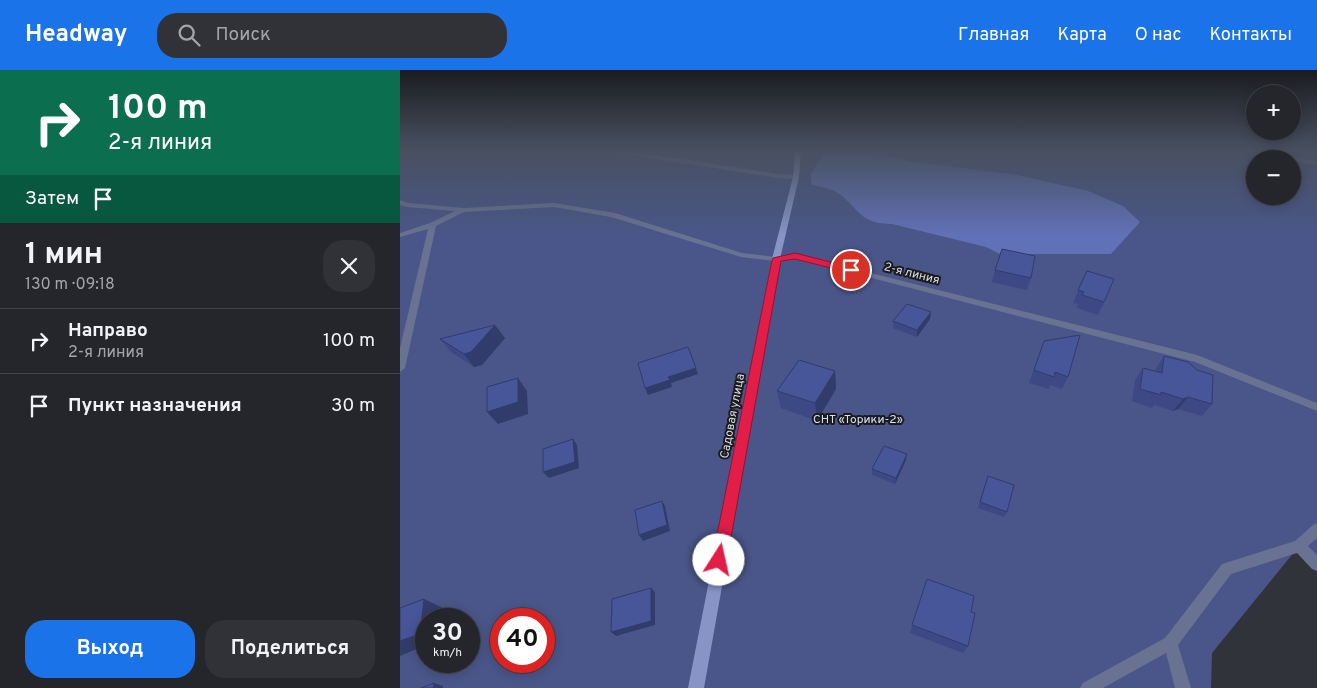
<!DOCTYPE html>
<html lang="ru">
<meta charset="utf-8">
<style>
body{margin:0;font-family:Overpass,sans-serif;background:#313238;color:#f1f3f6;height:100vh;display:flex;flex-direction:column;font-size:19px;white-space:nowrap}
*{box-sizing:border-box;margin:0}
p{font-size:16px;color:#a3a5a9}
.icon{flex:none;width:28px;height:28px;fill:none;stroke:currentColor;stroke-width:2;stroke-linecap:round;stroke-linejoin:round}
.map{position:relative;flex:1;overflow:hidden}
.side{display:flex;flex-direction:column;background:#25262c;width:400px}
.side>*{flex:none}
.hud{background:#0b6e4f;color:#fff;overflow:hidden}
.tools{position:absolute;left:846px;top:15px;display:grid;gap:10px}
.tools a{display:grid;place-items:center;width:55px;height:55px;border-radius:50%;background:#25262c;box-shadow:0 2px 12px #0003,0 0 0 1px #424348;font-size:25px}
.speed{position:absolute;left:15px;top:538px;display:flex;gap:10px;font-size:25px;font-weight:700;text-align:center}
.speed>*{display:grid;place-content:center;width:65px;height:65px;border-radius:50%;background:#25262c;box-shadow:0 2px 12px #0003,0 0 0 1px #424348;line-height:1}
.speed small{font-size:12px;font-weight:400}
.speed .limit{border:8px solid #d22;background:#fff;color:#111}
.pin{position:absolute;display:grid;place-items:center;width:42px;height:42px;color:#fff;margin:-21px;border:2px solid #fff;border-radius:50%;box-shadow:0 1px 5px #0007}
.me{position:absolute;width:55px;margin:-28px;rotate:10deg;stroke-linejoin:round;filter:drop-shadow(0 0 4px #0008)}
.turn{display:flex;align-items:center;gap:18px;height:105px;padding:0 25px;font-size:22px}
.turn .icon{width:65px;height:65px;stroke-width:2.5}
.turn b{display:block;font-size:35px;line-height:42px}
.then{display:flex;align-items:center;height:48px;padding:0 25px;background:#0003;gap:10px;font-size:19px}
.round{display:grid;place-items:center;flex:none;width:52px;height:52px;border-radius:20px;background:#313238}
.summary{display:flex;align-items:center;justify-content:space-between;height:85px;padding:0 25px}
h1{font-size:30px;font-weight:700;line-height:38px}
.cta{display:flex;gap:10px;margin-top:auto;padding:10px 25px}
.cta a{flex:1;height:58px;border-radius:20px;background:#1a73e8;color:#fff;font-size:20px;font-weight:700;line-height:58px;text-align:center}
.cta a+a{background:#313238;color:#f1f3f6}
ul{padding:0;list-style:none}
li{display:flex;align-items:center;gap:15px;height:65px;padding:0 25px;border-top:1px solid #424348}
li div{flex:1}
li b{display:block;font-size:19px}
li em{font-style:normal}
header{display:flex;align-items:center;gap:30px;box-sizing:border-box;height:70px;padding:0 25px;background:#1a73e8;color:#fff}
header strong{font-size:24px}
nav{display:flex;gap:28px;margin-inline-start:auto;font-size:18px}
.search{width:350px;height:45px;background:#313238;display:flex;align-items:center;gap:12px;box-sizing:border-box;padding:0 18px;border-radius:20px;color:#a3a5a9;font-size:19px}
main{display:flex;flex:1;min-height:0}
.map>svg:first-child{display:block}
</style>
<header>
<strong>Headway</strong>
<div class="search"><svg class="icon" aria-label="search" viewBox="0 0 24 24"><circle cx="10" cy="10" r="6"/><path d="M15 15l6 6"/></svg>Поиск</div>
<nav><a>Главная</a><a>Карта</a><a>О нас</a><a>Контакты</a></nav>
</header>
<main>
<section class="side">
<div class="hud">
<div class="turn"><svg class="icon" aria-label="right" viewBox="0 0 24 24"><path d="M7 20v-9h11M14 6l5 5-5 5"/></svg><div><b>100 m</b>2-я линия</div></div>
<div class="then">Затем<svg class="icon" aria-label="arrive" viewBox="0 0 24 24"><path d="M6 21V4h12l-3 4 3 4H6"/></svg></div>
</div>
<div class="summary"><div><h1>1 мин</h1><p>130 m · 09:18</p></div><a class="round"><svg class="icon" aria-label="close" viewBox="0 0 24 24"><path d="M6 6l12 12M18 6L6 18"/></svg></a></div>
<ul>
<li><svg class="icon" aria-label="right" viewBox="0 0 24 24"><path d="M7 20v-9h11M14 6l5 5-5 5"/></svg><div><b>Направо</b><p>2-я линия</p></div><em>100 m</em></li>
<li><svg class="icon" aria-label="arrive" viewBox="0 0 24 24"><path d="M6 21V4h12l-3 4 3 4H6"/></svg><div><b>Пункт назначения</b></div><em>30 m</em></li>
</ul>
<div class="cta"><a>Выход</a><a>Поделиться</a></div>
</section>
<div class="map">
<svg width="917" height="618" viewBox="0 0 917 618">
<rect width="100%" height="100%" fill="#31333a"/>
<!-- green -->
<path fill="#4a5689" fill-rule="evenodd" d="M0 80H917V494L899 476 812 583 811 618H0ZM855 89H892V126H855ZM26 549H69V591H26ZM101 549H144V591H101Z"/>
<!-- water -->
<path fill="#6171b7" d="M427 80H454L513 92 617 105 688 121 723 136 740 152 711 184H600L586 177 492 154C459 154 459 138 438 123 431 118 419 117 411 114V103Z"/>
<g fill="none" stroke-linecap="round" stroke-linejoin="round">
<!-- street -->
<g fill="#697291" fill-rule="evenodd">
<polygon points="208,80 221,80 379,104 396,105 399,107 396,109 379,108 211,82"/>
<polygon points="836,80 848,80 917,91 917,95 892,91 892,89 880,89"/>
<polygon points="0,130 8,133 64,138 154,133 215,143 342,183 376,187 395,184 797,285 917,333 917,341 795,292 395,188 376,191 341,187 211,147 154,137 64,142 36,156 5,298 0,302 0,278 28,159 0,167 0,163 30,153 55,141 7,137 0,135"/>
<polygon points="917,453 917,468 908,476 917,485 917,501 912,499 897,483 831,504 778,575 791,618 775,618 766,583 703,618 680,618 683,613 765,568 822,494 895,471 913,455"/>
</g>
<!-- secondary -->
<polygon fill="#8794c6" fill-rule="evenodd" points="395,80 401,80 399,107 380,189 304,618 288,618 372,189 393,107"/>
</g>
<!-- wall -->
<g fill="#3d4984">
<polygon points="595,200 631,208 627,220 592,212"/>
<polygon points="687,201 704,232 698,245 677,238 678,234 673,233"/>
<polygon points="530,249 517,267 493,258 493,251"/>
<polygon points="105,268 82,295 74,297 51,282 40,269"/>
<polygon points="644,271 668,307 662,319 650,315 649,319 629,313"/>
<polygon points="764,286 812,334 802,346 778,339 773,341 754,335 752,338 732,331 735,310 743,298 755,301 756,298"/>
<polygon points="435,301 436,319 417,351 381,338 377,321"/>
<polygon points="506,390 495,414 472,405 472,399"/>
<polygon points="588,406 607,442 604,447 578,438"/>
<polygon points="527,509 568,576 563,583 510,563"/>
</g>
<!-- shaded-wall -->
<g fill="#323c6b">
<polygon points="531,242 530,249 517,267 517,260"/>
<polygon points="95,255 105,268 82,295 74,297 64,284"/>
<polygon points="296,298 298,304 271,313 272,317 248,325 245,318 268,307"/>
<polygon points="435,301 436,319 417,351 415,333"/>
<polygon points="118,308 127,321 128,344 98,354 87,342"/>
<polygon points="788,327 778,339 773,341 783,329"/>
<polygon points="173,369 177,375 179,398 149,408 143,402"/>
<polygon points="507,384 506,390 495,414 496,408"/>
<polygon points="262,431 265,436 270,461 243,471 239,465"/>
<polygon points="251,518 255,522 255,555 216,566 211,562"/>
<polygon points="24,529 41,537 40,549 26,549 26,575 0,586 0,571"/>
<polygon points="34,613 43,616 43,618 33,618"/>
</g>
<!-- building -->
<g fill="#475599" stroke="#323c6b">
<polygon points="602,179 635,186 631,208 595,200"/>
<polygon points="687,201 714,209 704,232 682,225 684,222 678,220"/>
<polygon points="507,234 531,242 517,260 493,251"/>
<polygon points="95,255 71,282 64,284 40,269"/>
<polygon points="680,265 668,307 655,302 654,307 634,300 644,271"/>
<polygon points="288,277 296,298 268,307 270,310 245,318 238,293"/>
<polygon points="764,286 788,292 797,300 813,305 812,334 788,327 783,329 761,322 761,325 740,319 743,298 762,303"/>
<polygon points="399,290 435,301 415,333 377,321"/>
<polygon points="118,308 118,332 87,342 87,317"/>
<polygon points="173,369 175,392 143,402 143,379"/>
<polygon points="484,376 507,384 496,408 472,399"/>
<polygon points="588,406 614,415 607,442 580,432"/>
<polygon points="262,431 267,455 239,465 235,440"/>
<polygon points="527,509 574,526 571,542 575,543 568,576 512,555"/>
<polygon points="251,518 251,551 211,562 212,529"/>
<polygon points="24,529 20,564 0,571 0,538"/>
<polygon points="34,613 33,618 21,618"/>
</g>
<!-- sky -->
<linearGradient id="sky" x2="0" y2="1"><stop stop-color="#1b1c20"/><stop offset="0.48" stop-color="#485060"/><stop offset="1" stop-color="#485060" stop-opacity="0"/></linearGradient>
<rect width="917" height="166" fill="url(#sky)"/>
<!-- route -->
<polygon fill="#e11d48" stroke="#92132f" points="395,183 454,198 456,200 451,203 395,189 381,191 327,490 325,495 319,497 314,495 312,490 372,190 373,188"/>
<g text-anchor="middle" stroke-width="4" stroke-linejoin="round" paint-order="stroke">
<!-- street labels -->
<g font-size="12" fill="#dcdde2" stroke="#1a1b1e">
<text transform="translate(512 203) rotate(14)" y="4">2-я линия</text>
<text transform="translate(332 346) rotate(-79)" y="4">Садовая улица</text>
</g>
<!-- park labels -->
<g font-size="12" fill="#dbe1f5" stroke="#1a1b1e">
<text x="458" y="353">СНТ «Торики-2»</text>
</g>
</g>
</svg>
<div class="tools">
<a>+</a>
<a>−</a>
</div>
<div class="speed"><div>30<small>km/h</small></div><div class="limit">40</div></div>
<div class="pin" style="left:451px;top:200px;background:#d93025"><svg class="icon" aria-label="arrive" viewBox="0 0 24 24"><path d="M6 21V4h12l-3 4 3 4H6"/></svg></div>
<svg class="me" style="left:319px;top:490px" viewBox="-20 -20 40 40"><circle r="19" fill="#fff"/><path d="M0-13L10 11 0 6-10 11z" fill="#e11d48"/></svg>
</div>
</main>
